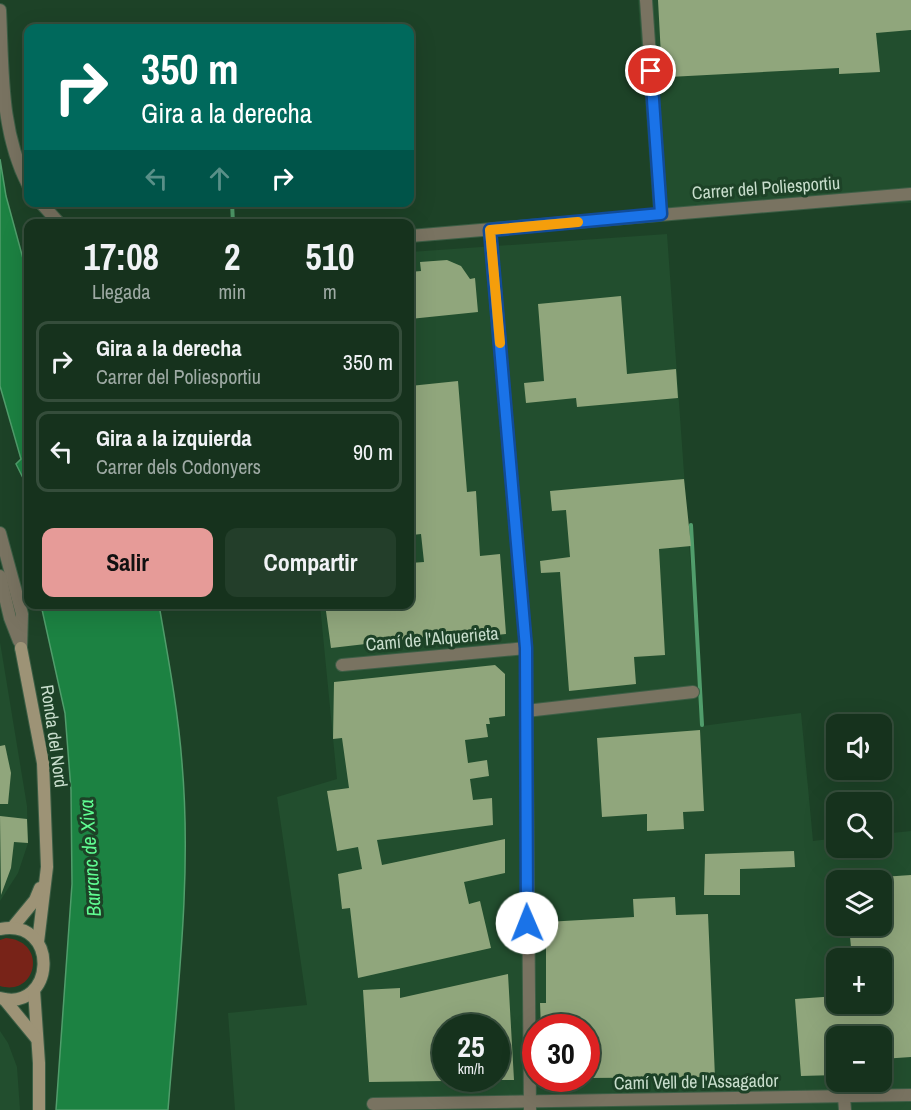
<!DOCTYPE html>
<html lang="es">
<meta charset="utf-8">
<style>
body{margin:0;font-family:"Archivo Narrow",sans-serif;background:#233e2a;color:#f1f3f6;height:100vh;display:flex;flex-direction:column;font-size:22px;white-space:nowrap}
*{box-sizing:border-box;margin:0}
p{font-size:20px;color:#9eaaa4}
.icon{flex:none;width:33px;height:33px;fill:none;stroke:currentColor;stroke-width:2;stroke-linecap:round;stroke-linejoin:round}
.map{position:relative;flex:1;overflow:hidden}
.details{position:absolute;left:24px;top:219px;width:390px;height:390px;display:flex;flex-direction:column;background:#16321d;border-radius:12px;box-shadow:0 6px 24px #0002,0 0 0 2px #354d3b}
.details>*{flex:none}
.hud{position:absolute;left:24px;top:24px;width:390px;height:183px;border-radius:12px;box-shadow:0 6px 24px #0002,0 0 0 2px #354d3b;background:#00695c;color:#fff;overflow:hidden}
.buttons{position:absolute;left:826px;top:714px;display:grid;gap:12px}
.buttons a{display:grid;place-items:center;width:66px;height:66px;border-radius:12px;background:#16321d;box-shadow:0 6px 24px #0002,0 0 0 2px #354d3b;font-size:30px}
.speed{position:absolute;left:432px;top:1014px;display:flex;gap:12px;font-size:30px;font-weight:700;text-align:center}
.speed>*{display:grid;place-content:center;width:78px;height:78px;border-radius:50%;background:#16321d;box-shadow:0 6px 24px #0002,0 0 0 2px #354d3b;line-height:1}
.speed small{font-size:15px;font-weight:400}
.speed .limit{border:9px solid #d22;background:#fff;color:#111}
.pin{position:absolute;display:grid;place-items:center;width:51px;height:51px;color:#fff;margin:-26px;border:3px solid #fff;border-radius:50%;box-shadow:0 2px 6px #0007}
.me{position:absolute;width:66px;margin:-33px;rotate:359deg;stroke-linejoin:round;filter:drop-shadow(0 0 4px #0008)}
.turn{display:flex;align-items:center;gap:21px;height:126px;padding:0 18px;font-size:27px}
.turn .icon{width:78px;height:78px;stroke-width:2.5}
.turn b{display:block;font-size:42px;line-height:51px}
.lanes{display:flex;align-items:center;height:57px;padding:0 18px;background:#0003;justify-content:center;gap:30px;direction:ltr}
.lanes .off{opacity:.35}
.eta{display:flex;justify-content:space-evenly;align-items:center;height:102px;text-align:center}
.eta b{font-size:36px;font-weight:700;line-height:42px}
.primary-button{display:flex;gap:12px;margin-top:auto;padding:12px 18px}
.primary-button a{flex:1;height:69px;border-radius:12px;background:#e69b98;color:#111;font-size:24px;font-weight:700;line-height:69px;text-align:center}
.primary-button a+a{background:#233e2a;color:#f1f3f6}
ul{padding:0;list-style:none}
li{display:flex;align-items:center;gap:18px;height:81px;margin:0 12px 9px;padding:0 6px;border:3px solid #354d3b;border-radius:12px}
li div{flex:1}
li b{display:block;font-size:22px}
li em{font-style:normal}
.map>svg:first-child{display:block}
</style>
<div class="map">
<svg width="911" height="1110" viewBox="0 0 911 1110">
<rect width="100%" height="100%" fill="#1d4227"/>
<!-- built -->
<g fill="#224e2e" fill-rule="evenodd">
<polygon points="638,0 911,0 911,203 653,214"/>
<path d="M667 234 702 726 801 713 813 841 837 838V848H882V834L911 831V1110H235L228 1013 307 1005 277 797 337 779 320 605 410 604V252ZM837 880H882V926H837ZM837 958H882V1004H837ZM446 1028H496V1078H446ZM536 1028H586V1078H536ZM837 1036H882V1082H837Z"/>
<polygon points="0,642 27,806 28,843 18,873 0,901"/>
<polygon points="0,1031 8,1043 17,1067 20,1110 0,1110"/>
</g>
<!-- green -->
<path fill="#782318" d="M6 938C48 941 37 997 0 986V940Z"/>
<!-- water -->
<g fill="#1c8242" stroke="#509d6b" stroke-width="1.5">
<polygon points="0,159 6,196 28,277 28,488 16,464 21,459 0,386"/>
<path d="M41 605H159C168 657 178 710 182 763 192 878 177 995 168 1110H56L72 884 71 790 65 713Z"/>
</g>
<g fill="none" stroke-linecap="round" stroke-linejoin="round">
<!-- stream -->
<g stroke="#509d6b" stroke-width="4">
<polyline points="232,202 233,224"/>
<polyline points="691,525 702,725"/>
</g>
</g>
<!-- building -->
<g fill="#90a67c">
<polygon points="658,0 911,0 911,30 876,33 880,72 839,74 839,68 669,77 669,75 662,75"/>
<polygon points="447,260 461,266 470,279 475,278 478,312 410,319 410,272 421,271 420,262"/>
<polygon points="621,296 627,374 676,369 678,398 577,407 576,398 526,403 524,383 544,381 538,304"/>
<polygon points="458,381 467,492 476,491 480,556 500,554 506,634 436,641 435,636 331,648 325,604 410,604 410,563 424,562 421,534 412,535 410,525 410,386"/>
<polygon points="684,479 691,546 659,549 665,655 634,657 636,684 569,691 560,572 541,573 540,561 570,557 566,510 552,511 550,491"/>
<polygon points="495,665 505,674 505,716 489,718 490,724 486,724 488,737 465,740 468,763 487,760 489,776 470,779 473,800 492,798 493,825 377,840 382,865 505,839 505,873 464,882 469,904 480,901 491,948 358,978 350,908 342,909 338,874 362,869 358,847 337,851 327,791 349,788 342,738 333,739 334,682"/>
<polygon points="700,730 704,811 683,812 684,829 647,831 647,814 602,817 597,738"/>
<polygon points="5,745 11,773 8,804 0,804 0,746"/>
<polygon points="0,816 27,819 28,843 14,842 11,868 1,895"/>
<polygon points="794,851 795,867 740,869 740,895 704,895 705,854"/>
<polygon points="911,875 911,1057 882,1059 882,1036 837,1036 837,1075 801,1076 795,999 837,996 837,1004 882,1004 882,958 852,958 849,926 882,926 882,877"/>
<polygon points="675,897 676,915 708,914 715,1077 586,1078 586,1028 541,1028 540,1003 546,1003 546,922 634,917 633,899"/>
<polygon points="508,974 514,1080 496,1080 496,1028 446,1028 446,1081 369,1082 363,990 400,988 400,998"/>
</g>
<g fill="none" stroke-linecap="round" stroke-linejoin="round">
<!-- street casing -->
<g stroke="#3c5e45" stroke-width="14">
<g id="street">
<polyline points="646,0 661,214"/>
<path d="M0 10C3 69 0 131 28 185"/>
<polyline points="40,202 60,224"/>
<polyline points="490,230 526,648 530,1110"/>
<polyline points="410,236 911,194"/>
<polyline points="0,533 22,614 21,648"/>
<polyline points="0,576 10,618 19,641"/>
<polyline points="342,665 526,648"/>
<polyline points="526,711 693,692"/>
<polyline points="844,1097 845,1110"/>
<polyline points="373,1104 911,1095"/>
</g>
</g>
<!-- secondary casing -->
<g stroke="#3c5e45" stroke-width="14">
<g id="secondary">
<polyline points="21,648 43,763 47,867 38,942"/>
<polyline points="12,928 35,900 40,888"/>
<path d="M0 929C61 918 55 1013 0 998"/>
<polyline points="34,990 39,1063 39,1110"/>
<polyline points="4,999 36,1038"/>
</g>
</g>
<!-- street -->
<use href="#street" stroke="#797361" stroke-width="12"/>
<!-- secondary -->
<use href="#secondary" stroke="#9d9376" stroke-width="12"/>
</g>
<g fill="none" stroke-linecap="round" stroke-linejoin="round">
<!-- route casing -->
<g stroke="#114b97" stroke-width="15">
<polyline id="route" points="527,923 526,648 490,230 661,214 651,71"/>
</g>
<!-- route -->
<use href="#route" stroke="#1a73e8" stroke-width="10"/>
<!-- slow -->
<polyline stroke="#f59e0b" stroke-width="10" points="500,343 490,230 578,222"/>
</g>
<g text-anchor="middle" stroke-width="6" stroke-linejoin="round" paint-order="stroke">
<!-- street labels -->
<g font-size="18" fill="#c8ddcc" stroke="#1d4227">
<text transform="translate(766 188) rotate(-4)" y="6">Carrer del Poliesportiu</text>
<text transform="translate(432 639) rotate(-5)" y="6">Camí de l'Alquerieta</text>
<text transform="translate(54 736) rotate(82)" y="6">Ronda del Nord</text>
<text transform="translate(696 1082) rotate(-1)" y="6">Camí Vell de l'Assagador</text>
</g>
<!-- water labels -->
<g font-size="20" font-style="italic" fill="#60fd92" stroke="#1d4227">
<text transform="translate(90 858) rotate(-94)" y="7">Barranc de Xiva</text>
</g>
</g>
</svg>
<div class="buttons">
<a><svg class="icon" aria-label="sound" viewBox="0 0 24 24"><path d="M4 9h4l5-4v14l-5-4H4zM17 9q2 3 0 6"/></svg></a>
<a><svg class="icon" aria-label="search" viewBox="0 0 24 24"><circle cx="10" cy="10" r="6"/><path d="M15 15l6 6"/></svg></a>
<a><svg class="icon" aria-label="layers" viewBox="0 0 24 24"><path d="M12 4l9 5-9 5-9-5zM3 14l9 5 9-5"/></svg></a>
<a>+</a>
<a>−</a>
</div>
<div class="speed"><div>25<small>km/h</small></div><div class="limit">30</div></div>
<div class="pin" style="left:651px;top:71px;background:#d93025"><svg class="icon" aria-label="arrive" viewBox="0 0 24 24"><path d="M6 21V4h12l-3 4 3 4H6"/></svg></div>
<svg class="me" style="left:527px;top:923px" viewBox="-20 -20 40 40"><circle r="19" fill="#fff"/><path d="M0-13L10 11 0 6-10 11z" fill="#1a73e8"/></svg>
<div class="hud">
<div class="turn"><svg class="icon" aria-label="right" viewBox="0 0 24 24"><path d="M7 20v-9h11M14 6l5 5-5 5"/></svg><div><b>350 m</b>Gira a la derecha</div></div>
<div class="lanes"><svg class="icon off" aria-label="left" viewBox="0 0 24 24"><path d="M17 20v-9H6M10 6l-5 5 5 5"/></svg><svg class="icon off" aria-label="ahead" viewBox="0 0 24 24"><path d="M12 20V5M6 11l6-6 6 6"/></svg><svg class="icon" aria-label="right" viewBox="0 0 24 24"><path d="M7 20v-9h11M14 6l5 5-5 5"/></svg></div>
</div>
<section class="details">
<div class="eta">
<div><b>17:08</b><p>Llegada</p></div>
<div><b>2</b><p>min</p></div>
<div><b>510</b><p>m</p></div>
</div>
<ul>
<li><svg class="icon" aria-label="right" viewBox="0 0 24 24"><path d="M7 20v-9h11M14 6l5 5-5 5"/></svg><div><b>Gira a la derecha</b><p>Carrer del Poliesportiu</p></div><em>350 m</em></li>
<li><svg class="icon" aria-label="left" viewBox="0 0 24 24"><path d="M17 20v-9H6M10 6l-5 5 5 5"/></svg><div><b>Gira a la izquierda</b><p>Carrer dels Codonyers</p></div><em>90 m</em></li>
</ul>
<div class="primary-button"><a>Salir</a><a>Compartir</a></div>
</section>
</div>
